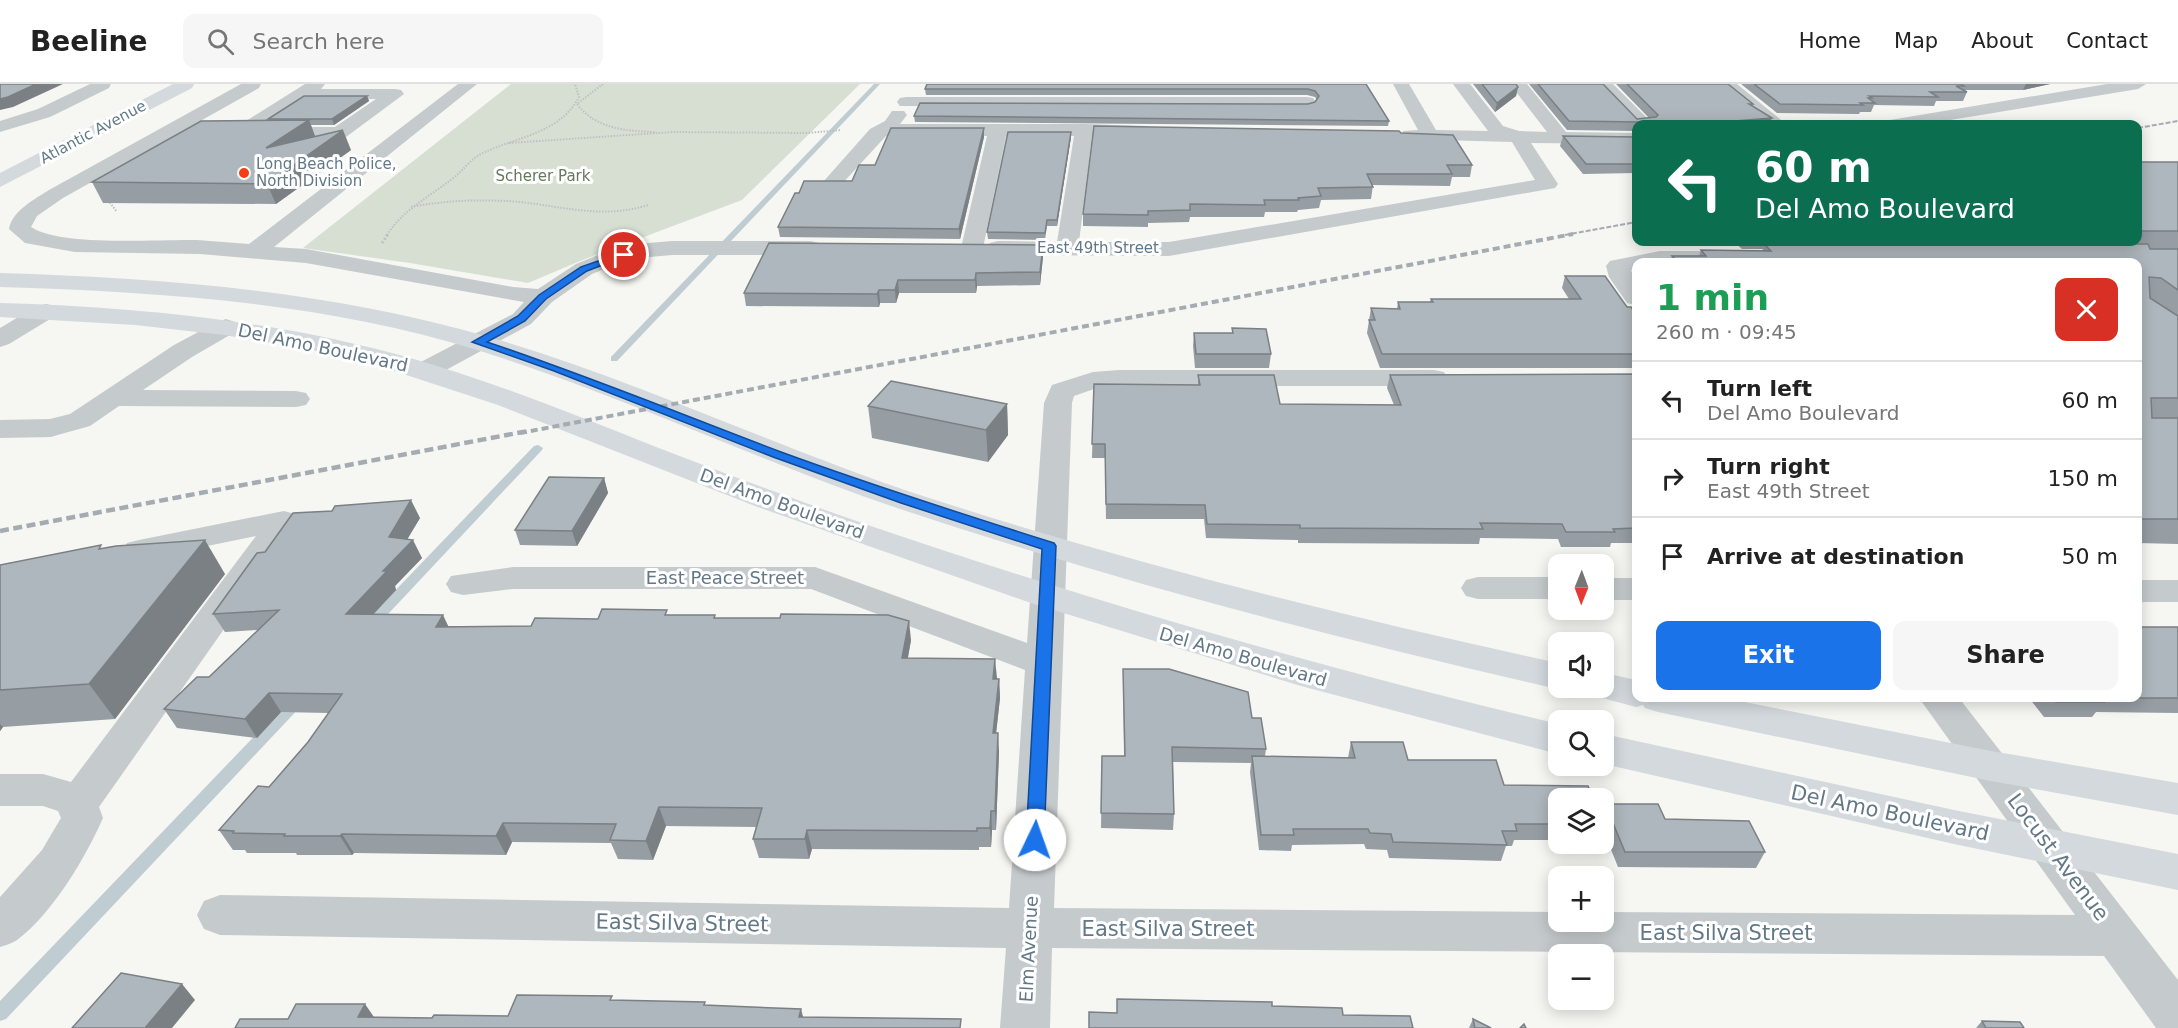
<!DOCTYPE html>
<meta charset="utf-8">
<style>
body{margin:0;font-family:"DejaVu Sans",sans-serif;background:#f6f6f6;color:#222;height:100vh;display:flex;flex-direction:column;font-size:22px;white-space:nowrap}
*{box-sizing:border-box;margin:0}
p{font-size:20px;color:#767676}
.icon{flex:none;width:33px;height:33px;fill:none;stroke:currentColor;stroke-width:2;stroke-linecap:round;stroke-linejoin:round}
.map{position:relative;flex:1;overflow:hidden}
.side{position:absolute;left:1632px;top:174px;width:510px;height:444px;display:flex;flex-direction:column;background:#fff;border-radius:12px;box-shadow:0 3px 15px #0003}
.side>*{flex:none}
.hud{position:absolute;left:1632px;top:36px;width:510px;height:126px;border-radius:12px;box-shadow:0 3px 15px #0003;background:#0b6e4f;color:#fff;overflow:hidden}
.needle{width:39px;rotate:181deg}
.tools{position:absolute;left:1548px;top:470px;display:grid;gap:12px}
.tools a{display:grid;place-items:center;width:66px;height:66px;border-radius:12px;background:#fff;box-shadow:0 3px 15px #0003;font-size:30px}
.pin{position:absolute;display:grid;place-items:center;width:51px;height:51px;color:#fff;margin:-26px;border:3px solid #fff;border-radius:50%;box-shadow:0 2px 6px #0007}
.me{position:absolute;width:66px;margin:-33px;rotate:3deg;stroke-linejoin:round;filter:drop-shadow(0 0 4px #0008)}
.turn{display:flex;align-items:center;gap:21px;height:126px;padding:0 24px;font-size:27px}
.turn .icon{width:78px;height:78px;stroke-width:2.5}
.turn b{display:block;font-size:42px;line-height:51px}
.round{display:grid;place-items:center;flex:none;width:63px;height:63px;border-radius:12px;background:#f6f6f6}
.head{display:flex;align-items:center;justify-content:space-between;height:102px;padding:0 24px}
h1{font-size:36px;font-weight:600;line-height:45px;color:#1e9e55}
.action{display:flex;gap:12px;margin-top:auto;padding:12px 24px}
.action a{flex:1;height:69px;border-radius:12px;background:#1a73e8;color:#fff;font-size:24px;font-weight:600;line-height:69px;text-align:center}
.action a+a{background:#f6f6f6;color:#222}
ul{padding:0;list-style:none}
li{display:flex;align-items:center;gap:18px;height:78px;padding:0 24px;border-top:2px solid #e0e0e0}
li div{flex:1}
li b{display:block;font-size:22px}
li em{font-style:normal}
header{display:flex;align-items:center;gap:36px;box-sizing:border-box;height:84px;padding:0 30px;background:#fff;border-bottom:2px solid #e0e0e0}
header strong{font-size:28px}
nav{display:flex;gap:33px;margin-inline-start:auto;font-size:21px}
.search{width:420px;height:54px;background:#f6f6f6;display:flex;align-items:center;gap:15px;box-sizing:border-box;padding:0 21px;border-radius:12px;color:#767676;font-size:22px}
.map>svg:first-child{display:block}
</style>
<header>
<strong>Beeline</strong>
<div class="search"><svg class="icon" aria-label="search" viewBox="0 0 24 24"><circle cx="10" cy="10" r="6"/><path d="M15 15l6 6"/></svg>Search here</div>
<nav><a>Home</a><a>Map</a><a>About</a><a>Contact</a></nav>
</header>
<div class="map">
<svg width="2178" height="944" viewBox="0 0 2178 944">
<rect width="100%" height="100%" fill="#f6f6f2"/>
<!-- green -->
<polygon fill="#d7dfd3" points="511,0 860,0 742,116 580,177 528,199 410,179 303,164"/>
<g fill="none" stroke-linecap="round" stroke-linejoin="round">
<!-- stream -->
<g fill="#bfccd1" fill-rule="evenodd">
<polygon points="874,0 880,0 617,277 611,277 611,273"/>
<polygon points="538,361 543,364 542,366 374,545 364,545 363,542 364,539 534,362"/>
<polygon points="297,612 302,613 304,617 302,621 6,935 0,937 0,917 292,613"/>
</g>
<!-- path-far1 -->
<g stroke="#bec1c3" stroke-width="2" stroke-dasharray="1.5 1.5" stroke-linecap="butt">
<path d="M603 0 577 20C596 45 626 47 655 48"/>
<polyline points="509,59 673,48 807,49 841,46"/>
<polyline points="108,116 117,128"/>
<path d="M411 123C447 116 484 115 521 118 564 123 605 135 648 121"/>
<path d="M387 151C404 124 433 111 457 91 465 84 471 75 481 70 515 53 560 50 579 13L575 0"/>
</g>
<!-- path -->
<polyline stroke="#bec1c3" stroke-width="3" stroke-dasharray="2 2" stroke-linecap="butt" points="382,159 388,150"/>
<!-- minor -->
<g fill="#c5cacd" fill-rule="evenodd">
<polygon points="90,0 111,0 109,4 50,33 0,48 0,37 38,25"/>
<path d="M241 0H261L259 4 63 114 37 132 31 143C61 163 158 155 197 156 214 157 232 159 249 160L458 0H477L274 163 306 165 513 203 538 205 576 180 603 169 637 160 672 157H811L819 159 822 164 819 169 811 171H672L638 174 619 179 592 190 552 218 531 240 433 293 424 295 415 293 411 287 415 281 513 230 524 218 306 179 200 170 75 168 25 159 9 145C12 127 35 115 49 106Z"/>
<path d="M305 0H325L321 5H395L401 6 404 10 346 53 235 52 233 48 235 44ZM305 15H376L335 43H263Z"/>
<polygon points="1393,0 1409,0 1436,46 1488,47 1453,0 1470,0 1503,42 1519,47 1547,48 1510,0 1527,0 1566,48 1636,49 1636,60 1531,59 1558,100 1555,104 1169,172 998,171 990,169 987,164 990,159 998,157 1057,158 1074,52 1006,52 983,164 980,169 972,171 964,169 961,164 987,52 886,52 840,102 826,102 823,98 870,45 885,37 892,27 904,27 907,31 900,40 1084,40 1146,42 1149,46 1146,50 1140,52 1092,52 1079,158 1169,158 1535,96 1512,58 1403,55 1401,51 1403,47 1418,46"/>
<polygon points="1595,0 1613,0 1653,40 1636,40 1636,43"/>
<polygon points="1718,0 1737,0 1786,40 1766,40"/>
<polygon points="2107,0 2146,0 2138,5 1926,40 1887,40 1890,36 1896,35"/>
<polygon points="906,13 1307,13 1313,14 1316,18 1313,22 1307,23 900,22 897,18 900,14"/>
<polygon points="1660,167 1716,167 1724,169 1727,174 1724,178 1636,178 1636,185 1631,186 1636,198 1636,221 1627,219 1609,193 1606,182 1610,177"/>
<polygon points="46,220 55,222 58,227 55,232 9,260 0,263 0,244 37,222"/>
<polygon points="226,235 235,238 239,243 235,248 192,273 143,306 296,307 306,309 310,315 306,321 296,323 119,322 90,342 61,350 51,353 0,354 0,336 50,335 70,330 174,261 217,238"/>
<polygon points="1119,286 1434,286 1444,288 1447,294 1444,300 1434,302 1119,302 1097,304 1074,312 1072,319 1054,824 1558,828 1558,837 1604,837 1604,828 2075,831 1919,614 1959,614 2178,896 2178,944 2156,944 2104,872 1052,864 1050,944 1000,944 1006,864 220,851 204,845 197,831 204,817 220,811 1009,824 1025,586 811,505 513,505 463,511 451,508 446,500 451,492 513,483 815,483 1027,559 1044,319 1052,301 1093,288"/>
<path d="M284 427 295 430 300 437 99 723 103 734C86 773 52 830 17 856 13 859 6 861 0 863V813L42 766 61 734 58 727 43 722H0V690H43L71 698 256 452 139 476 127 473 123 466 127 459 139 456Z"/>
<polygon points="1478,493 1558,493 1558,515 1478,515 1466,512 1461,504 1466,496"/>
<rect x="1604" y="494" width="32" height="22"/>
<rect x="2138" y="496" width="40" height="22"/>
</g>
<!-- major -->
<g fill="#d3d9dd" fill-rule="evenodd">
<polygon points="173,0 194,0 192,4 0,103 0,89"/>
<path d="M0 189C165 194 330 207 489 253 637 296 777 364 923 412 1132 480 1344 532 1558 579V603H1565L1558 605C1336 555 1116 497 900 425 756 376 619 310 474 265 321 218 159 208 0 203Z"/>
<path d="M0 219C136 223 271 236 403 272 489 296 573 330 656 363 724 389 793 415 862 439 1093 518 1322 584 1558 640V670L1301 602 1034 520 755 422 498 321 385 284 312 266 224 251 135 241 0 233Z"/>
<polygon points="1604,589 1636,596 1636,614 1724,614 1991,667 2178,699 2178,731 1991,697 1658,628 1645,624 1643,621 1636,623 1591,611 1586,603 1604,603"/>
<polygon points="1604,650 1954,726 2178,770 2178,806 1954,760 1604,680"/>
</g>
<!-- rail-far2 -->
<g stroke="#a5acb1" stroke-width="2" stroke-dasharray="5 2" stroke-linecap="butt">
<polyline points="2138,44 2178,37"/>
<polyline points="1565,151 1636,138"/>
</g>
<!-- rail-far1 -->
<polyline stroke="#a5acb1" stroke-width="4" stroke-dasharray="7 4" stroke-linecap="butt" points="520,349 1573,150"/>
<!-- rail -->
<polyline stroke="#a5acb1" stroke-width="4.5" stroke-dasharray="9 4.5" stroke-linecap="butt" points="0,447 528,347"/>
</g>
<!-- wall -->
<g fill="#969da3">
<polygon points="1366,0 1389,37 1388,42 915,38 914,32 1308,20 1315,18 1317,16 1315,13 1307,11 926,11 925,5"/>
<polygon points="1473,0 1516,0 1518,3 1516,12 1495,28"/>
<polygon points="1529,0 1603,0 1637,35 1649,34 1616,0 1728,0 1753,20 1752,22 1769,40 1636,40 1636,47 1567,46"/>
<polygon points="1741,0 2050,0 2023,6 1963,6 1967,8 1963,17 1936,17 1934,22 1874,21 1871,28 1860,28 1859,30 1777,29"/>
<polygon points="367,12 369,17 334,41 311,41 315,52 351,66 276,120 103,119 92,98 269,36 268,35"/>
<polygon points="1071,48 1071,53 1057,142 1047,142 1045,156 988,155 987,148"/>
<polygon points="1401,49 1472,81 1470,93 1452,93 1450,102 1373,101 1371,115 1321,116 1319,124 1298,126 1297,128 1265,128 1264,133 1190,133 1189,138 1148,139 1148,143 1083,142 1083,130"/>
<polygon points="1563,52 1636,53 1636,89 1583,90 1560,62"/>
<polygon points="984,53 960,155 780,153 778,143 799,109 852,97 875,81"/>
<polygon points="2138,78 2178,78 2178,460 2138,459 2138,178 1670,178 1672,172 1699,172 1701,166 1762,167 1763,165 1742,165 1734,158 2138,158"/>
<polygon points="1043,173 1040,201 977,202 976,209 899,209 896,219 880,219 879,223 746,222 744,209"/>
<polygon points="1565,192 1627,223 1636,230 1636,284 1380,284 1367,249 1371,224 1397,225 1398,218 1430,218 1431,215 1569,215 1562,204"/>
<polygon points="1232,244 1271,270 1269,284 1195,284 1193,262 1194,249 1232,249"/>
<polygon points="1636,290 1636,459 1611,459 1610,463 1561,463 1558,455 1480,454 1479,460 1298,459 1298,456 1206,454 1204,435 1106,435 1105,374 1092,374 1094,300 1198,301 1198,291 1280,320 1394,321 1387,304 1390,291"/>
<polygon points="1007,320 1008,351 988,378 872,354 868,322"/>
<polygon points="604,394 608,409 577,462 520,461 515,446"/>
<polygon points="420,434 407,455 422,474 395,502 396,506 373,530 448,542 531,542 598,535 668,531 715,531 715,534 911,556 908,574 999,595 1000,614 996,649 999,668 996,746 992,746 991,763 979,763 979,766 812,765 809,775 759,774 753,755 756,743 666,742 653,776 618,775 611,759 512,758 506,771 354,769 352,771 297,771 296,769 247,769 245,766 233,766 219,746 269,703 308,658 329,629 281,628 257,654 177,644 164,625 209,593 258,546 225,548 213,530 265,468"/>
<polygon points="103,464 225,490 115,635 3,643 0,647 0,481"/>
<polygon points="2178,543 2178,629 2096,628 2092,633 2044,633 2029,614 2138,614"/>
<polygon points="1123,585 1252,634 1266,665 1265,672 1348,674 1351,658 1408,676 1504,701 1558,714 1558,756 1514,756 1512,762 1506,762 1501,777 1389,774 1387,766 1366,765 1364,760 1292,761 1291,767 1259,766 1250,688 1251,679 1173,678 1174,730 1173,746 1101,744 1102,672 1124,672"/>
<polygon points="1605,720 1665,735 1765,768 1756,784 1618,783 1604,748 1604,723"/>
<polygon points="1473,935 1491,944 1469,944"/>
<polygon points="1982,937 2024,944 1976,944"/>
</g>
<!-- shaded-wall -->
<g fill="#7a8084">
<polygon points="36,0 63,0 13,23 0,26 0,15"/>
<polygon points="2026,0 2050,0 2023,6"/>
<polygon points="1518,3 1516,12 1495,28 1497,19"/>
<polygon points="367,12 369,17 334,41 332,35"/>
<polygon points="1772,34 1769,40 1697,40"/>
<polygon points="309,36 316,55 266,64"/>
<polygon points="984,44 984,53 960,155 959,145"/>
<polygon points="343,46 351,66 276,120 267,100"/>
<polygon points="1071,48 1071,53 1057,142 1057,136"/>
<polygon points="1043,161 1043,173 1040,201 1040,188"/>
<polygon points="976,189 977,202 976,209 975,196"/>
<polygon points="898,196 899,209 896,219 895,206"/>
<polygon points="879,206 880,219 879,223 877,210"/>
<polygon points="1007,320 1008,351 988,378 986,346"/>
<polygon points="604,394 608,409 577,462 572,447"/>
<polygon points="411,416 420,434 398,471 389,453"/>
<polygon points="205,456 225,490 115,635 89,600"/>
<polygon points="413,456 422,474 395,502 396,506 356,549 346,530 383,487"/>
<polygon points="443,531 452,550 436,543"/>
<polygon points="909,537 911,556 904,593 902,574"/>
<polygon points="995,575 997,594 995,613 993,595"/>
<polygon points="999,595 1000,614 994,668 993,649"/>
<polygon points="269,609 281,628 257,654 245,635"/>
<polygon points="0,640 3,643 0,647"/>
<polygon points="998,649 999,668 996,746 995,727"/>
<polygon points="659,723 666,742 653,776 646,757"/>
<polygon points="991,727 992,746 991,763 990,744"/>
<polygon points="503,739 512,758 506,771 496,752"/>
<polygon points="807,746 812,765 809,775 805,755"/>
<polygon points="342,750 354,769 352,771 340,752"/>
<polygon points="182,900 195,916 172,944 145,944"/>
<polygon points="365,920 376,936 358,933"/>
<polygon points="801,925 805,940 799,933"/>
</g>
<!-- building -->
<g fill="#aeb7bd" stroke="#7a8084" stroke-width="1.5">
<polygon points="0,0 36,0 8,13 0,15"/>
<polygon points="927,0 1366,0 1389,37 914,32 920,19 1308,20 1315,18 1319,12 1315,7 1308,5 925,5"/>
<polygon points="1482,0 1516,0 1518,3 1497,19"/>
<polygon points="1538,0 1603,0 1637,35 1656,33 1658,31 1627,0 1728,0 1753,20 1749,20 1772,34 1698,40 1640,40 1640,38 1569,37"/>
<polygon points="1754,0 1961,0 1964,2 1956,2 1967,8 1930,8 1938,13 1869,12 1872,14 1868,14 1875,19 1860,19 1863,21 1780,20"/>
<polygon points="304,12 367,12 332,35 268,35"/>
<polygon points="309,36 266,64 343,46 267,100 92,98 201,37"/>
<polygon points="1094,42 1399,47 1401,49 1453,51 1472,81 1447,81 1452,90 1367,90 1373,103 1318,104 1321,112 1298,114 1299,116 1264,116 1265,121 1190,120 1190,126 1148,127 1148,131 1083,130"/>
<polygon points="891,44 984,44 959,145 778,143 795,109 799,109 804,97 852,97 859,81 875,81"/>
<polygon points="1008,48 1071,48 1057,136 1047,136 1045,149 987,148"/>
<polygon points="1563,52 1636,53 1636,80 1586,80"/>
<rect x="2138" y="78" width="40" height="69"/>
<polygon points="769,159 1043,161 1040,188 976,189 975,196 898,196 895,206 879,206 877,210 744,209"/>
<polygon points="1764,160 2148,160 2150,165 2178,165 2178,206 2161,194 2149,193 2150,214 2178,232 2178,314 2151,314 2152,334 2178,334 2178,435 2138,435 2138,178 1678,178 1672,172 1706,172 1701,166 1771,167"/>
<polygon points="1565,192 1605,192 1627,223 1631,223 1636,230 1636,270 1382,270 1369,236 1375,236 1371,224 1400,225 1398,218 1433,218 1431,215 1581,215"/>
<polygon points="1232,244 1266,245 1271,270 1196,270 1194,249 1233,249"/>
<polygon points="1636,290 1636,444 1613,445 1615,448 1566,448 1562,440 1480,439 1483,445 1300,444 1300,441 1207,440 1205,421 1106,420 1105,360 1092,360 1094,300 1200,301 1198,291 1274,291 1280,320 1401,321 1390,291"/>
<polygon points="891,297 1007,320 986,346 868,322"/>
<polygon points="549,393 604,394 572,447 515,446"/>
<polygon points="411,416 389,453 413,456 383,487 387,487 346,530 443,531 436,543 531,542 535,534 598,535 602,525 667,526 665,531 715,531 714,534 780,534 781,530 888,531 909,537 902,574 995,575 993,595 999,595 993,649 998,649 995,727 991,727 990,744 977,744 977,747 807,746 805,755 753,755 762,724 659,723 646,757 610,756 616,740 503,739 496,752 342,750 340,752 284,752 285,750 233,749 234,747 219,746 258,702 269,703 308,658 342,610 269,609 245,635 164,625 197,593 209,593 279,526 213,530 257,469 265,468 293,429 332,427 335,422"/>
<polygon points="205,456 89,600 0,606 0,481 101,461 99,465 116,462"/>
<polygon points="2138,543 2178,543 2178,614 2124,614 2138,614"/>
<polygon points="1123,585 1169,585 1248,608 1252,634 1261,634 1266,665 1172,663 1174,730 1101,729 1102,672 1125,672"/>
<polygon points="2052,614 2100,614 2104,618 2056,618"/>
<polygon points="1351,658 1403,658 1408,676 1496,676 1504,701 1588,702 1593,714 1558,714 1558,740 1515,740 1517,747 1502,747 1507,761 1393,758 1391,750 1370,749 1368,745 1293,745 1294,751 1261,751 1252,672 1355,674"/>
<polygon points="1605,720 1658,720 1665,735 1749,737 1765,768 1625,768"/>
<polygon points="121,889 182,900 145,944 72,944"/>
<polygon points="517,911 612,912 610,916 705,918 704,921 801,925 799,933 961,935 960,944 235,944 240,935 288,935 296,920 365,920 358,933 432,934 434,931 508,932"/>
<polygon points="1117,915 1272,918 1272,922 1342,924 1343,931 1410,932 1413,944 1089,944 1089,928 1117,929"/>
<polygon points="1473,935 1491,944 1475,944"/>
<polygon points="1982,937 2020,938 2024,944 1986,944"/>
<polygon points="1524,940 1526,944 1520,944"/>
</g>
<!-- route -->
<path fill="#1a73e8" stroke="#114b97" stroke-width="1.5" d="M621 169 629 171 587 187 546 215 525 237 487 258C586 291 683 331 781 368 871 401 962 430 1054 459L1056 462 1044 756 1041 761 1035 763 1029 761 1026 756 1042 465 901 419 773 373 554 287 472 258 518 232 539 211 581 183Z"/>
<!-- markers -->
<circle fill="#f53e13" stroke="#fff" stroke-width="2" cx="244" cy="89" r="6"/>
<g text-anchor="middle" stroke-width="6" stroke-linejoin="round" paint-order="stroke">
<!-- far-street labels -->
<g font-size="15" fill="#627887" stroke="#fff">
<text transform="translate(93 48) rotate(-28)" y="5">Atlantic Avenue</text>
<text x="1098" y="169">East 49th Street</text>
</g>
<!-- far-poi labels -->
<g font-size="15" fill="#627887" stroke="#fff" text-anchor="start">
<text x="256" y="85">Long Beach Police,<tspan x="256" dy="17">North Division</tspan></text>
</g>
<!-- far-park labels -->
<g font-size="15" fill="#64785d" stroke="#fff">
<text x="543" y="97">Scherer Park</text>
</g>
<!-- street labels -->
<g font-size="18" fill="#627887" stroke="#fff">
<text transform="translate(323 264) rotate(12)" y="6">Del Amo Boulevard</text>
<text transform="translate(782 420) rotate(20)" y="6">Del Amo Boulevard</text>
<text x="725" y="500">East Peace Street</text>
<text transform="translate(1243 573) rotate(16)" y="6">Del Amo Boulevard</text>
<text transform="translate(1029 865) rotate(-87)" y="6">Elm Avenue</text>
</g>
<!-- near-street labels -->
<g font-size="21" fill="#627887" stroke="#fff">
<text transform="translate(1890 729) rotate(12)" y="7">Del Amo Boulevard</text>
<text transform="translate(2058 773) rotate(53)" y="7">Locust Avenue</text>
<text transform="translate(682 839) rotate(1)" y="7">East Silva Street</text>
<text x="1168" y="852">East Silva Street</text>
<text x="1726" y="856">East Silva Street</text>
</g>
</g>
</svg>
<div class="tools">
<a><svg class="needle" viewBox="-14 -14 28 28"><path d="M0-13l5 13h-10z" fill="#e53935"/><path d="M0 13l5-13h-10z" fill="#767676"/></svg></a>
<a><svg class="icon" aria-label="sound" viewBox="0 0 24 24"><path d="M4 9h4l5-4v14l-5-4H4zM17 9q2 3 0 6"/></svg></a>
<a><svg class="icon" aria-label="search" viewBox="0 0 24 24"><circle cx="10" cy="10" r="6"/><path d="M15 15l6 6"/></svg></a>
<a><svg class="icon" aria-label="layers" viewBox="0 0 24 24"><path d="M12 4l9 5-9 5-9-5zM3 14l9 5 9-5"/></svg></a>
<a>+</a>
<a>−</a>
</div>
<div class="pin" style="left:624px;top:171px;background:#d93025"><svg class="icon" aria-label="arrive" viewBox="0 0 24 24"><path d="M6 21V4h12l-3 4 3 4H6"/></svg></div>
<svg class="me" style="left:1035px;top:756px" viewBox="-20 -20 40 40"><circle r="19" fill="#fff"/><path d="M0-13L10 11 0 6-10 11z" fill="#1a73e8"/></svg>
<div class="hud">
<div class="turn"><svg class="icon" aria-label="left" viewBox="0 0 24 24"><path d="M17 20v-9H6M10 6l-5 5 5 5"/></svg><div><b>60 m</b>Del Amo Boulevard</div></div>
</div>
<section class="side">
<div class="head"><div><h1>1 min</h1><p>260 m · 09:45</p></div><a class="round" style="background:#d93025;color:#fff"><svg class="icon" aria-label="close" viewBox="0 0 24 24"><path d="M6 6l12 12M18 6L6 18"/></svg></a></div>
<ul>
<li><svg class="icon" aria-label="left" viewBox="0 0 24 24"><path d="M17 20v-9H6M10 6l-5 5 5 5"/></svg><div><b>Turn left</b><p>Del Amo Boulevard</p></div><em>60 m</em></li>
<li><svg class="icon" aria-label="right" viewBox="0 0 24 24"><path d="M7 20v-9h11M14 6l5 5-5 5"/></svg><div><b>Turn right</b><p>East 49th Street</p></div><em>150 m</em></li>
<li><svg class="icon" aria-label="arrive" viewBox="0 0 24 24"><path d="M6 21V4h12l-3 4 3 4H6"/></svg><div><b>Arrive at destination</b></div><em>50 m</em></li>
</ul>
<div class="action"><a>Exit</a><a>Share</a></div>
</section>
</div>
